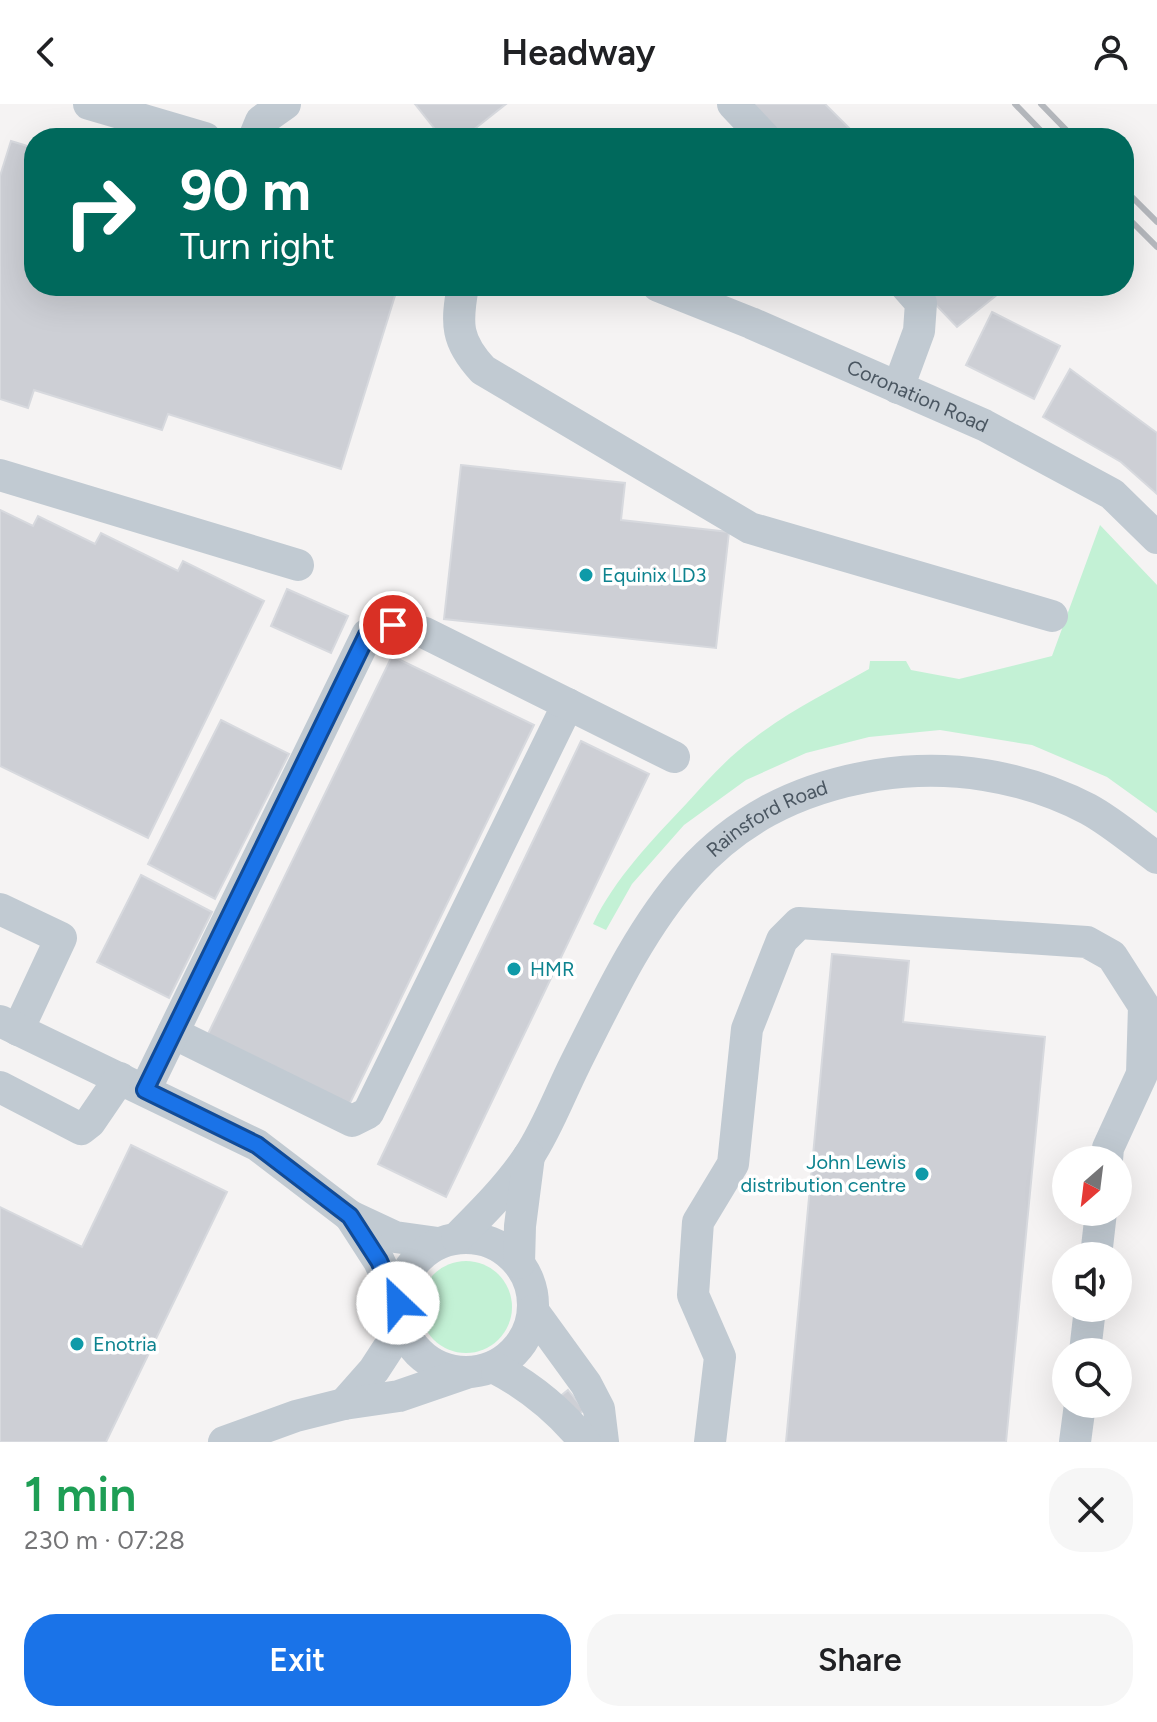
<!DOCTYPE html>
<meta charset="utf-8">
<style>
body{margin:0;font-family:Figtree,sans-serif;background:#f6f6f6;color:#202124;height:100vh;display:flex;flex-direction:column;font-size:30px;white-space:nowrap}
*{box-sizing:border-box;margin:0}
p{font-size:26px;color:#757577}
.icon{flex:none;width:44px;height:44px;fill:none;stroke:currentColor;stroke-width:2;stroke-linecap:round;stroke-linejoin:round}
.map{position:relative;height:1338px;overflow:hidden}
.panel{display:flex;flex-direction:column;background:#fff;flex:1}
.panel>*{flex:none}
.top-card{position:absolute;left:24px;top:24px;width:1110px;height:168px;border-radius:32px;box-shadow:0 8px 32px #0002;background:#00695c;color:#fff;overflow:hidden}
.needle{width:52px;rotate:208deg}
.tools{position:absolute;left:1052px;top:1042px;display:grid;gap:16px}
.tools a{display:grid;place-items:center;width:80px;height:80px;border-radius:50%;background:#fff;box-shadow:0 8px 32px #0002;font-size:40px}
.pin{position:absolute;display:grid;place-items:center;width:68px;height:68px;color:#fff;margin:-34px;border:4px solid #fff;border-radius:50%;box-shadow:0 2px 8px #0007}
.me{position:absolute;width:88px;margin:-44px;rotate:336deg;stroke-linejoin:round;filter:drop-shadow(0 0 6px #0008)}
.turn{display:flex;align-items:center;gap:28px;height:168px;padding:0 24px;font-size:36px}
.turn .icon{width:104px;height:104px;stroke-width:2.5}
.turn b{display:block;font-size:56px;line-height:68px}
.round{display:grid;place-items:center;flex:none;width:84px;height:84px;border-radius:32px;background:#f6f6f6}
.summary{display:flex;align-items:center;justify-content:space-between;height:136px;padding:0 24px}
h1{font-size:48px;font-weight:600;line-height:60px;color:#1e9e55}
.action{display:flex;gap:16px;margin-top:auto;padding:16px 24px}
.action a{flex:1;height:92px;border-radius:32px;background:#1a73e8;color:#fff;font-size:32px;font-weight:600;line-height:92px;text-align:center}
.action a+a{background:#f6f6f6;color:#202124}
header{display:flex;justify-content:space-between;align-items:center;height:104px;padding:0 24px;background:#fff;font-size:36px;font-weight:600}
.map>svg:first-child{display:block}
</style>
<header><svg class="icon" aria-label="back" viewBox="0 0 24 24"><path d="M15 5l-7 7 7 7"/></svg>Headway<svg class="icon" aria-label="person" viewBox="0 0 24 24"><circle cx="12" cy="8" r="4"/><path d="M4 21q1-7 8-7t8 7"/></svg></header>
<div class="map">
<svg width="1157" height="1338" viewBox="0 0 1157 1338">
<rect width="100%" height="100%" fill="#f5f3f3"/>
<!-- green -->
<g fill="#c3f1d5">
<path d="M1100 421 1157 481V709L1107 673 1032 641 940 626 869 633 806 649 746 676 684 721 632 780 606 826 593 820C615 774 652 736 687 699 707 677 728 653 753 635 789 607 830 587 869 565L870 557H906L911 566 959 575 1052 552Z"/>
<circle cx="466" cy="1203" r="46"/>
</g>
<!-- building -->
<g fill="#cdcfd5" stroke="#d7d9de" stroke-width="2">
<polygon points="415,0 506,0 463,34 442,34"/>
<polygon points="743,0 825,0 859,34 775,34"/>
<polygon points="11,37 34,44 34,182 398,182 341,365 168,310 162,326 34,286 28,304 0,295 0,72"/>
<polygon points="918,182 1008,182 957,223"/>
<polygon points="992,208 1060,242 1034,295 966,261"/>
<polygon points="1070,265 1157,329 1157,390 1121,358 1043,313"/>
<polygon points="461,361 625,379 621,416 729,428 716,544 444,515"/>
<polygon points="0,406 33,422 38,412 95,440 101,429 178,467 183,457 264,497 148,734 0,662"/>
<polygon points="287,485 348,512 331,549 271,522"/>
<polygon points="392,552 534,621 349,1001 207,932"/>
<polygon points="221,616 289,650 215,795 148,760"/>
<polygon points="581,637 649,670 446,1093 378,1060"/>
<polygon points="141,771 212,808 169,894 97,858"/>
<polygon points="832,850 909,857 903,918 1045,933 1006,1338 786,1338"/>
<polygon points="131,1041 227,1088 106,1338 0,1338 0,1103 82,1143"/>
<polygon points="568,1286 584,1306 574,1315 557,1295"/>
</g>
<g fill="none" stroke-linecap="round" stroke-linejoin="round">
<!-- minor -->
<g stroke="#c1cad2" stroke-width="32">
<polyline points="89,0 205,34"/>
<polyline points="733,0 765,34"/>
<polyline points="254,34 261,17 285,0"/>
<path d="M463 182C456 220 456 237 483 266L750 424 1052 512"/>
<path id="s1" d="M658 182 751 219 984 321 1112 390 1157 434"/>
<polyline points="898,284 919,227 921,199 906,182"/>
<polyline points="0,371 298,461"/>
<polyline points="0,805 61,834 18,926"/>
<polyline points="0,917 257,1041 350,1112 395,1133 438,1139"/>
<polyline points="173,929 352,1017 368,1009 568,600"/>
<polyline points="0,983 81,1025 90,1018 120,974"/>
<polyline points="145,986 367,531 393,521 425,529 674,653"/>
<polyline points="350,1112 379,1157 398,1199"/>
<circle cx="466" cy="1201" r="67"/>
<path id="s2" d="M457 1134C482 1109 509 1082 529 1052 547 1025 560 990 575 960 647 815 701 700 877 671 949 660 1023 671 1088 705 1112 718 1135 738 1157 754"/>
<polyline points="1096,1152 1101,1108"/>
<polyline points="519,1159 520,1122 529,1052"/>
<polyline points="533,1207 586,1280 599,1305 603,1338"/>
<polyline points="1085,1248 1090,1204"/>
<path d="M493 1263C530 1282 559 1306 585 1338"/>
<polyline points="344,1300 374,1266 402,1223"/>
<polyline points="224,1338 296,1312 344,1300 399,1292 466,1269"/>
<polyline points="710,1338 720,1253 693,1191 698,1118 733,1060 747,925 782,836 799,819 1087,838 1112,852 1144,902 1142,970 1108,1044 1107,1056"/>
<polyline points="1075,1338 1080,1300"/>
</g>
<!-- rail -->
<g stroke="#b5b8bd" stroke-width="6">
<polyline points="1015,0 1048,34"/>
<polyline points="1041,0 1074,34"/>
<polyline points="1124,85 1157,118"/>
<polyline points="1124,110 1157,143"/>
</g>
</g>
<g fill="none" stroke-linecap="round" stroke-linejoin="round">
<!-- route casing -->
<g stroke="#114b97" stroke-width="20">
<polyline id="route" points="393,521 367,531 145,986 257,1041 350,1112 379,1157 398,1199"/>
</g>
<!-- route -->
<use href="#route" stroke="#1a73e8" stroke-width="14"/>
</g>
<!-- markers -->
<g fill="#0f9aa8" stroke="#fff" stroke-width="3">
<circle cx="586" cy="471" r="8"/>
<circle cx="514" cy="865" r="8"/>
<circle cx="922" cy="1070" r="8"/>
<circle cx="77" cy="1240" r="8"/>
</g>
<g text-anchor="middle" stroke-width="7" stroke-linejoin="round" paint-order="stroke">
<!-- street labels -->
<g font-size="20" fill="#4a5661" stroke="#fff">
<text dy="7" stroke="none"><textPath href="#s1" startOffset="282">Coronation Road</textPath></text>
<text dy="7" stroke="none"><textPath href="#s2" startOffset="532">Rainsford Road</textPath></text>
</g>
<!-- culture labels -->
<g font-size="20" fill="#0d838f" stroke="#fff" text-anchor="start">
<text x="602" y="478">Equinix LD3</text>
<text x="530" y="872">HMR</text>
<text x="906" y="1065" text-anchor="end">John Lewis<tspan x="906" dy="23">distribution centre</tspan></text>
<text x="93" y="1247">Enotria</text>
</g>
</g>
</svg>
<div class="tools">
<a><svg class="needle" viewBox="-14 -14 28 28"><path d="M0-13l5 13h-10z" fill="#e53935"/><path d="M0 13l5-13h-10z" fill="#757577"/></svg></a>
<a><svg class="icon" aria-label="sound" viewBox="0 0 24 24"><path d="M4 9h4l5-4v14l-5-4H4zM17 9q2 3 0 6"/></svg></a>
<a><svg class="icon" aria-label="search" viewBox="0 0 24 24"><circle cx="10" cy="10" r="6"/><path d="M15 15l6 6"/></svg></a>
</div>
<div class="pin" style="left:393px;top:521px;background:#d93025"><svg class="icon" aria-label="arrive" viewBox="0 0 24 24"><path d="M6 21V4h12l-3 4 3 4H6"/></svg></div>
<svg class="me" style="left:398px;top:1199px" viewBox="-20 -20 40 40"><circle r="19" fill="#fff"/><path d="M0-13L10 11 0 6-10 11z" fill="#1a73e8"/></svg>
<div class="top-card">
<div class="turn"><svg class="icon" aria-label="right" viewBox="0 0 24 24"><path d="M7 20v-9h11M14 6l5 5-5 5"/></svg><div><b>90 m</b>Turn right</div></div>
</div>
</div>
<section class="panel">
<div class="summary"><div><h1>1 min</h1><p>230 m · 07:28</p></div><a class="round"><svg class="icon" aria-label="close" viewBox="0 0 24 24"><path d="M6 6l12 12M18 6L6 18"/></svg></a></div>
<div class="action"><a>Exit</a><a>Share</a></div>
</section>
